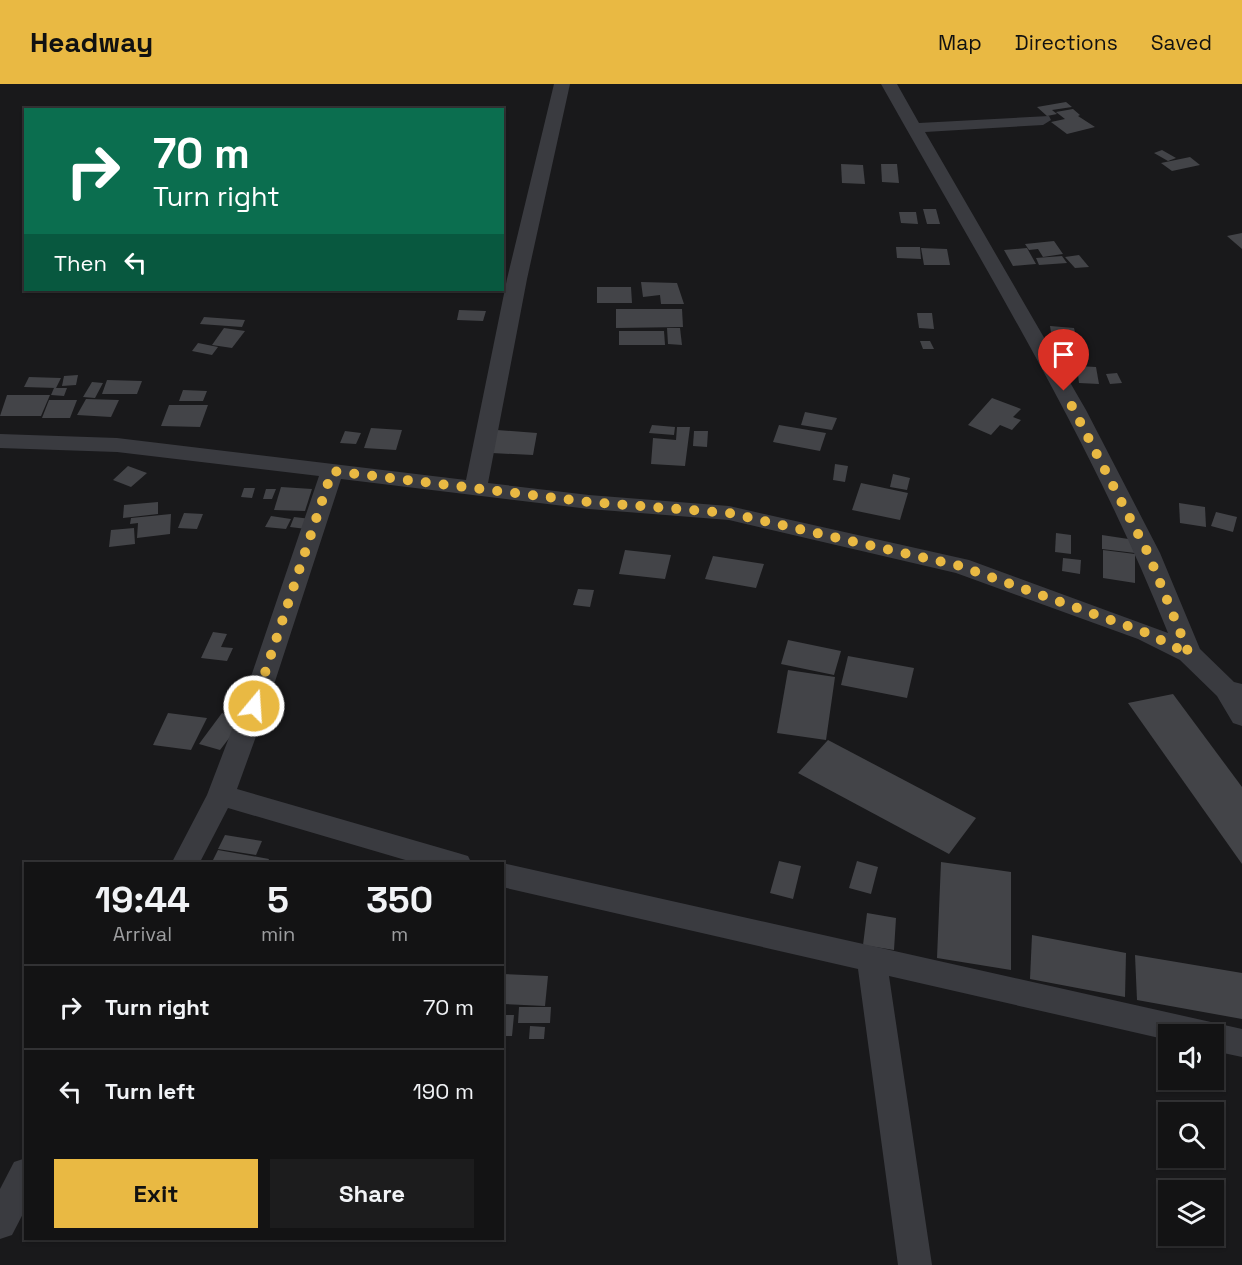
<!DOCTYPE html>
<style>
body{margin:0;font-family:"Space Grotesk",sans-serif;background:#1c1c1d;color:#f1f3f6;height:100vh;display:flex;flex-direction:column;font-size:22px;white-space:nowrap}
*{box-sizing:border-box;margin:0}
p{font-size:20px;color:#9d9ea0}
.icon{flex:none;width:33px;height:33px;fill:none;stroke:currentColor;stroke-width:2;stroke-linecap:round;stroke-linejoin:round}
.map{position:relative;flex:1;overflow:hidden}
.details{position:absolute;left:24px;top:778px;width:480px;height:378px;display:flex;flex-direction:column;background:#131314;border-radius:0px;box-shadow:0 2px 4px #0004,0 0 0 2px #323234}
.details>*{flex:none}
.hud{position:absolute;left:24px;top:24px;width:480px;height:183px;border-radius:0px;box-shadow:0 2px 4px #0004,0 0 0 2px #323234;background:#0b6e4f;color:#fff;overflow:hidden}
.tools{position:absolute;left:1158px;top:940px;display:grid;gap:12px}
.tools a{display:grid;place-items:center;width:66px;height:66px;border-radius:0px;background:#131314;box-shadow:0 2px 4px #0004,0 0 0 2px #323234;font-size:30px}
.pin{position:absolute;display:grid;place-items:center;width:51px;height:51px;color:#fff;margin:-62px -26px;border-radius:50% 50% 50% 0;rotate:-45deg;box-shadow:0 0 6px #0007}
.pin .icon{rotate:45deg}
.me{position:absolute;width:66px;margin:-33px;rotate:18deg;stroke-linejoin:round;filter:drop-shadow(0 0 4px #0008)}
.turn{display:flex;align-items:center;gap:21px;height:126px;padding:0 30px;font-size:27px}
.turn .icon{width:78px;height:78px;stroke-width:2.5}
.turn b{display:block;font-size:42px;line-height:51px}
.then{display:flex;align-items:center;height:57px;padding:0 30px;background:#0003;gap:12px;font-size:22px}
.eta{display:flex;justify-content:space-evenly;align-items:center;height:102px;text-align:center}
.eta b{font-size:36px;font-weight:700;line-height:42px}
.cta{display:flex;gap:12px;margin-top:auto;padding:12px 30px}
.cta a{flex:1;height:69px;border-radius:0px;background:#e9b943;color:#111;font-size:24px;font-weight:700;line-height:69px;text-align:center}
.cta a+a{background:#1c1c1d;color:#f1f3f6}
ul{padding:0;list-style:none}
li{display:flex;align-items:center;gap:18px;height:84px;padding:0 30px;border-top:2px solid #323234}
li div{flex:1}
li b{display:block;font-size:22px}
li em{font-style:normal}
header{display:flex;align-items:center;gap:36px;box-sizing:border-box;height:84px;padding:0 30px;background:#e9b943;color:#111}
header strong{font-size:28px}
nav{display:flex;gap:33px;margin-inline-start:auto;font-size:21px}
.map>svg:first-child{display:block}
</style>
<header>
<strong>Headway</strong>
<nav><a>Map</a><a>Directions</a><a>Saved</a></nav>
</header>
<div class="map">
<svg width="1242" height="1181" viewBox="0 0 1242 1181">
<rect width="100%" height="100%" fill="#19191b"/>
<!-- building -->
<g fill="#434448">
<polygon points="1066,18 1072,23 1052,26 1057,30 1047,32 1037,23"/>
<polygon points="1073,25 1080,31 1078,32 1095,43 1067,50 1051,38 1065,35 1056,28"/>
<polygon points="1162,66 1176,74 1168,77 1154,69"/>
<polygon points="1190,73 1200,81 1172,87 1161,79"/>
<polygon points="841,80 863,81 865,100 842,99"/>
<polygon points="881,80 897,80 899,99 882,98"/>
<polygon points="923,125 936,125 940,140 927,140"/>
<polygon points="899,128 916,128 918,140 901,139"/>
<polygon points="1242,149 1242,165 1227,152"/>
<polygon points="1054,157 1063,170 1043,173 1038,165 1029,166 1025,160"/>
<polygon points="896,163 920,163 921,175 897,174"/>
<polygon points="921,164 947,165 950,181 924,181"/>
<polygon points="1027,164 1036,180 1013,182 1004,166"/>
<polygon points="1079,171 1089,183 1075,184 1065,173"/>
<polygon points="1062,172 1067,179 1039,181 1036,174"/>
<polygon points="641,198 677,199 684,220 661,220 660,211 643,213"/>
<polygon points="597,203 631,203 632,219 597,219"/>
<polygon points="616,225 682,225 683,243 616,244"/>
<polygon points="459,226 486,227 483,237 457,236"/>
<polygon points="917,229 932,229 934,245 919,244"/>
<polygon points="204,233 245,236 242,243 200,240"/>
<polygon points="1050,242 1074,244 1078,262 1053,261"/>
<polygon points="224,244 245,247 232,264 212,261"/>
<polygon points="667,244 680,244 682,261 668,260"/>
<polygon points="619,247 664,247 665,261 619,261"/>
<polygon points="920,257 930,257 934,265 923,265"/>
<polygon points="198,259 218,263 212,271 192,267"/>
<polygon points="1077,282 1096,283 1099,300 1079,299"/>
<polygon points="1117,289 1122,299 1110,300 1106,290"/>
<polygon points="78,291 76,301 62,302 64,292"/>
<polygon points="29,293 61,294 56,304 24,303"/>
<polygon points="107,296 142,297 137,310 102,310"/>
<polygon points="92,298 103,299 95,314 83,313"/>
<polygon points="54,304 67,304 64,312 51,311"/>
<polygon points="183,306 207,307 203,317 179,317"/>
<polygon points="7,311 50,311 41,332 0,332"/>
<polygon points="992,314 1021,325 1013,333 1021,336 1012,346 1000,341 991,351 968,341"/>
<polygon points="86,315 119,316 111,333 77,331"/>
<polygon points="49,316 77,316 70,334 42,334"/>
<polygon points="169,321 208,321 200,343 161,342"/>
<polygon points="805,328 837,334 832,346 801,341"/>
<polygon points="652,341 675,343 674,351 649,349"/>
<polygon points="779,341 826,349 820,367 773,358"/>
<polygon points="677,343 690,343 685,382 651,380 653,354 676,356"/>
<polygon points="371,344 402,346 396,366 364,364"/>
<polygon points="497,346 537,349 533,371 492,369"/>
<polygon points="345,347 361,349 356,360 340,359"/>
<polygon points="694,347 708,347 707,363 693,362"/>
<polygon points="835,380 848,382 845,398 833,396"/>
<polygon points="128,382 147,389 131,403 113,396"/>
<polygon points="893,390 910,394 907,406 890,403"/>
<polygon points="861,399 908,409 900,436 852,426"/>
<polygon points="281,403 312,405 305,427 274,426"/>
<polygon points="244,404 255,404 252,414 241,413"/>
<polygon points="266,405 276,405 272,415 263,415"/>
<polygon points="158,418 158,430 123,434 124,421"/>
<polygon points="1179,419 1205,423 1206,443 1180,439"/>
<polygon points="1216,428 1237,433 1233,448 1211,442"/>
<polygon points="184,429 203,430 197,445 178,444"/>
<polygon points="171,430 170,450 137,454 138,439 130,440 131,434"/>
<polygon points="271,432 291,435 286,445 265,443"/>
<polygon points="294,433 311,435 306,445 290,443"/>
<polygon points="134,444 135,460 109,463 111,446"/>
<polygon points="1056,449 1071,451 1071,470 1055,468"/>
<polygon points="1102,451 1135,456 1135,469 1102,465"/>
<polygon points="625,466 671,471 665,495 619,490"/>
<polygon points="1103,466 1135,470 1135,499 1103,494"/>
<polygon points="713,472 764,480 756,504 705,495"/>
<polygon points="1063,474 1081,476 1080,490 1062,487"/>
<polygon points="578,505 594,506 590,523 573,521"/>
<polygon points="213,548 227,550 221,563 233,564 227,577 201,574"/>
<polygon points="788,556 841,567 834,591 781,580"/>
<polygon points="848,572 914,584 907,614 841,601"/>
<polygon points="788,586 835,593 826,656 777,649"/>
<polygon points="1173,610 1242,703 1242,780 1128,619"/>
<polygon points="168,629 207,634 191,666 153,661"/>
<polygon points="222,629 243,636 220,666 199,660"/>
<polygon points="828,656 976,734 949,770 798,689"/>
<polygon points="225,751 262,757 256,771 218,765"/>
<polygon points="218,766 269,775 267,780 211,780"/>
<polygon points="779,777 801,782 793,815 770,809"/>
<polygon points="857,777 878,783 871,810 849,804"/>
<polygon points="941,778 1011,788 1011,886 937,874"/>
<polygon points="867,829 896,834 894,866 863,861"/>
<polygon points="1032,851 1126,869 1125,913 1030,895"/>
<polygon points="1135,871 1242,889 1242,935 1137,916"/>
<polygon points="502,890 548,892 545,922 502,920"/>
<polygon points="519,923 551,923 550,939 518,939"/>
<polygon points="502,931 514,931 512,952 502,952"/>
<polygon points="530,942 545,943 544,955 529,955"/>
</g>
<g fill="none" stroke-linecap="round" stroke-linejoin="round">
<!-- minor -->
<g fill="#3a3b40" fill-rule="evenodd">
<path d="M554 0H570L527 195 488 399 589 411 729 422 969 476 1168 549C1092 357 982 180 881 0H897L919 39 1049 32 1051 36 1043 41 925 48 1086 326 1160 469 1200 565 1234 598 1242 600V642L1233 639 1217 612 1180 576 1138 555 956 489 729 436 589 425 341 395 267 622 237 705 458 769 468 772 472 780H419L228 724 199 780H171L207 711 241 622 319 392 117 368 0 364V350L117 354 466 396 507 195Z"/>
<polygon points="502,779 1242,945 1242,973 1214,967 1214,951 1168,951 1168,956 889,892 932,1181 898,1181 858,885 502,803"/>
<polygon points="26,1074 26,1124 12,1151 0,1155 0,1105 14,1078"/>
</g>
</g>
<g fill="none" stroke-linecap="round" stroke-linejoin="round">
<!-- route -->
<polyline stroke="#e9b943" stroke-width="10" stroke-dasharray="0 18" points="254,622 332,387 589,418 729,429 960,482 1147,549 1189,570 1148,469 1064,307"/>
</g>
</svg>
<div class="tools">
<a><svg class="icon" aria-label="sound" viewBox="0 0 24 24"><path d="M4 9h4l5-4v14l-5-4H4zM17 9q2 3 0 6"/></svg></a>
<a><svg class="icon" aria-label="search" viewBox="0 0 24 24"><circle cx="10" cy="10" r="6"/><path d="M15 15l6 6"/></svg></a>
<a><svg class="icon" aria-label="layers" viewBox="0 0 24 24"><path d="M12 4l9 5-9 5-9-5zM3 14l9 5 9-5"/></svg></a>
</div>
<div class="pin" style="left:1064px;top:307px;background:#d93025"><svg class="icon" aria-label="arrive" viewBox="0 0 24 24"><path d="M6 21V4h12l-3 4 3 4H6"/></svg></div>
<svg class="me" style="left:254px;top:622px" viewBox="-20 -20 40 40"><circle r="17" fill="#e9b943" stroke="#fff" stroke-width="3"/><path d="M0-11L8 9 0 5-8 9z" fill="#fff"/></svg>
<div class="hud">
<div class="turn"><svg class="icon" aria-label="right" viewBox="0 0 24 24"><path d="M7 20v-9h11M14 6l5 5-5 5"/></svg><div><b>70 m</b>Turn right</div></div>
<div class="then">Then<svg class="icon" aria-label="left" viewBox="0 0 24 24"><path d="M17 20v-9H6M10 6l-5 5 5 5"/></svg></div>
</div>
<section class="details">
<div class="eta">
<div><b>19:44</b><p>Arrival</p></div>
<div><b>5</b><p>min</p></div>
<div><b>350</b><p>m</p></div>
</div>
<ul>
<li><svg class="icon" aria-label="right" viewBox="0 0 24 24"><path d="M7 20v-9h11M14 6l5 5-5 5"/></svg><div><b>Turn right</b></div><em>70 m</em></li>
<li><svg class="icon" aria-label="left" viewBox="0 0 24 24"><path d="M17 20v-9H6M10 6l-5 5 5 5"/></svg><div><b>Turn left</b></div><em>190 m</em></li>
</ul>
<div class="cta"><a>Exit</a><a>Share</a></div>
</section>
</div>
